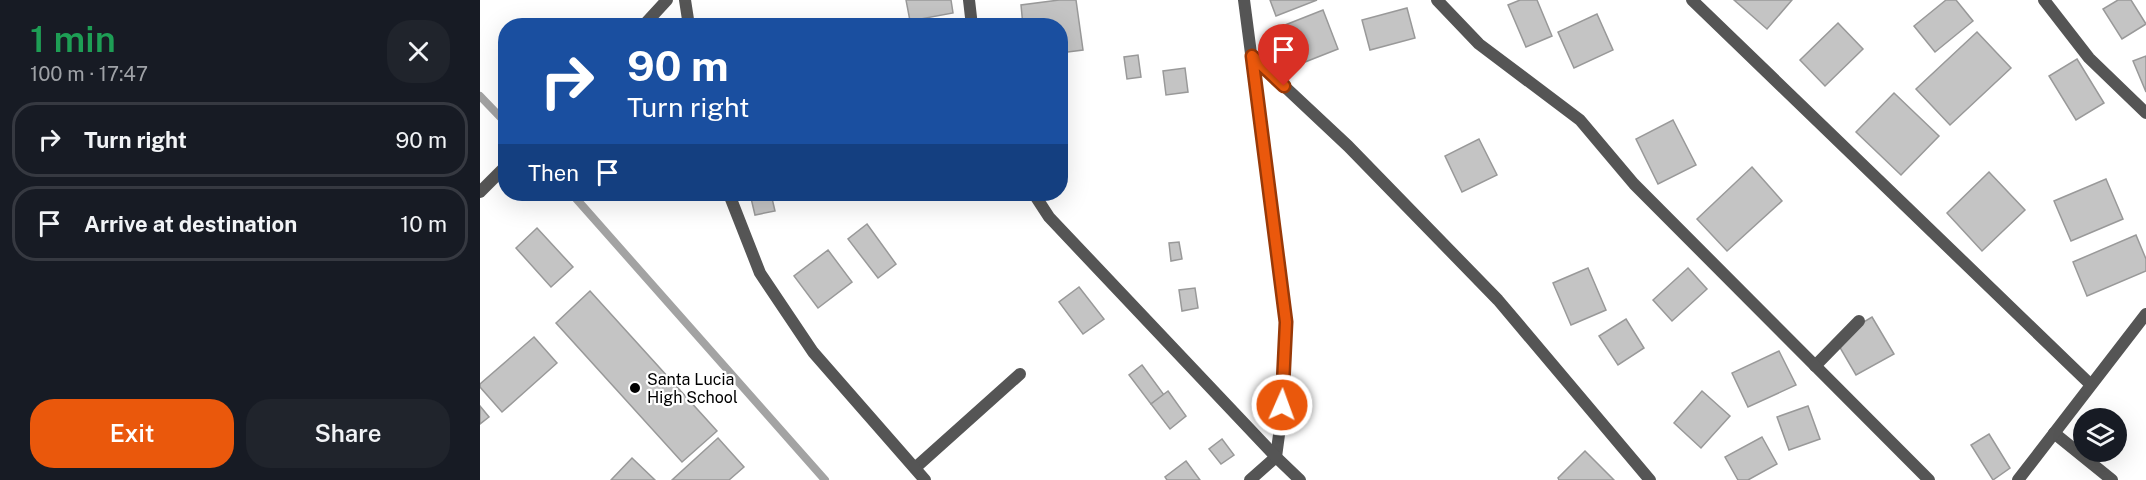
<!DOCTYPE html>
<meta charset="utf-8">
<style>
body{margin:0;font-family:"Public Sans",sans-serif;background:#20242c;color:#f1f3f6;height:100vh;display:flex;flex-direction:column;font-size:22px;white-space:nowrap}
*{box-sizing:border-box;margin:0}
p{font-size:20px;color:#9ea1a6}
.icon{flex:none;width:33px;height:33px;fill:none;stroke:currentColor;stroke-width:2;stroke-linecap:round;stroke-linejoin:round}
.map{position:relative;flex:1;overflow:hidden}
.side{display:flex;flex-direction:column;background:#171b24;width:480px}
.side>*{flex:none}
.banner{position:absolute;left:18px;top:18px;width:570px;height:183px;border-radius:24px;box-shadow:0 6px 24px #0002;background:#1a4fa0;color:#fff;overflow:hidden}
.fabs{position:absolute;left:1593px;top:408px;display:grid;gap:12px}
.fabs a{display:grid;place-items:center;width:54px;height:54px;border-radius:50%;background:#171b24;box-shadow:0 6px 24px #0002;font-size:30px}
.pin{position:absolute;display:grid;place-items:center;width:51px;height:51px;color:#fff;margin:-62px -26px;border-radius:50% 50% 50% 0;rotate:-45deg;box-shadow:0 0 6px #0007}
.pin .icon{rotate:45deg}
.me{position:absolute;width:66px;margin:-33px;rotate:2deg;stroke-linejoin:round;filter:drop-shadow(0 0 4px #0008)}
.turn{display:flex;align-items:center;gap:21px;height:126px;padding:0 30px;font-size:27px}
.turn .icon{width:78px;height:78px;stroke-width:2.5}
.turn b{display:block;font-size:42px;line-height:51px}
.then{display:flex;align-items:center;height:57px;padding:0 30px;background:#0003;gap:12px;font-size:22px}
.round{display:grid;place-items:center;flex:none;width:63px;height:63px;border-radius:24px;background:#20242c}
.summary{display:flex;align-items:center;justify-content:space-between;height:102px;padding:0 30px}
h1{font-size:36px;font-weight:600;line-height:45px;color:#1e9e55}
.primary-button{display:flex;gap:12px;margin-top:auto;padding:12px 30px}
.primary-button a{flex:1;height:69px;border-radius:24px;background:#ea580c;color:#fff;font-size:24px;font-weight:600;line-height:69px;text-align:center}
.primary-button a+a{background:#20242c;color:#f1f3f6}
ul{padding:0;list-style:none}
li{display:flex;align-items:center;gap:18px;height:75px;margin:0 12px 9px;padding:0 18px;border:3px solid #363941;border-radius:24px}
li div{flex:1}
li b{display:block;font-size:22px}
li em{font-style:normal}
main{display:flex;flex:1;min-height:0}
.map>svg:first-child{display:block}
</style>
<main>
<section class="side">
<div class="summary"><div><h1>1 min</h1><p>100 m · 17:47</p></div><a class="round"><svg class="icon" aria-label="close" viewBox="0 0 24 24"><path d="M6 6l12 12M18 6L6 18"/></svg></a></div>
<ul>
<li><svg class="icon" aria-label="right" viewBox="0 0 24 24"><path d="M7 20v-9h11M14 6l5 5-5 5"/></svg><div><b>Turn right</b></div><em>90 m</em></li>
<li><svg class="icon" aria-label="arrive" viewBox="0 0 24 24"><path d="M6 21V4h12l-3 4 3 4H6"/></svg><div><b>Arrive at destination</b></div><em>10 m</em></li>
</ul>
<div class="primary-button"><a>Exit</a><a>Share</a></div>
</section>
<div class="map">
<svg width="1666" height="480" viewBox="0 0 1666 480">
<rect width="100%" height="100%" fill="#fff"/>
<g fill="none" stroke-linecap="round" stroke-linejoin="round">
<!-- stream -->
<g stroke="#a3a3a3" stroke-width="8">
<polyline points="0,96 26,123"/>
<polyline points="92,194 345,480"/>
</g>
</g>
<!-- building -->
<g fill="#c4c4c4" stroke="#999" stroke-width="1.5">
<polygon points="426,0 471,0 473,13 430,21"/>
<polygon points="579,0 596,0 603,50 580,53 580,26 543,26 541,5"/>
<polygon points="790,0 837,0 796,16"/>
<polygon points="1040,0 1057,0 1072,36 1046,47 1028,5"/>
<polygon points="1254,0 1312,0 1287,29"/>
<polygon points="1466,0 1476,0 1493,21 1455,52 1434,26"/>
<polygon points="1638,0 1651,0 1666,24 1642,39 1623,9"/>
<polygon points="927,8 935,38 890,50 882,20"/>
<polygon points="843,10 858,49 815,66 800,27"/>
<polygon points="1117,14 1133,50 1094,68 1078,32"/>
<polygon points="1358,23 1383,49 1345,86 1320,60"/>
<polygon points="1497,32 1531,68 1470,125 1436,89"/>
<polygon points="658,55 661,77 647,79 644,57"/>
<polygon points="1666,56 1666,92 1653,61"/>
<polygon points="1597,59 1624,103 1596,120 1569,76"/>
<polygon points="705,68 708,92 686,95 683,71"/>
<polygon points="1414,93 1459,136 1421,175 1376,132"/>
<polygon points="1193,120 1216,165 1178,184 1156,139"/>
<polygon points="999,139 1017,175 982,192 965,156"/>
<polygon points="1272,167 1302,201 1247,251 1217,219"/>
<polygon points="1509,172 1545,210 1502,251 1467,213"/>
<polygon points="1626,179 1643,219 1591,241 1574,201"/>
<polygon points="270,194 291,194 295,211 275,215"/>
<polygon points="387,224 416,264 398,278 368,239"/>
<polygon points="57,228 93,267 71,287 36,248"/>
<polygon points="1656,235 1666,259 1666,271 1607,296 1593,262"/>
<polygon points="699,242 702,259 691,261 689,243"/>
<polygon points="348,250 372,282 338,308 314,276"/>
<polygon points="1108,268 1126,310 1091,325 1073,283"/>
<polygon points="1208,268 1227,289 1192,321 1173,300"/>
<polygon points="599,287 624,319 603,334 579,302"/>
<polygon points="715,288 718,308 702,311 699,290"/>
<polygon points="110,291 237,431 202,462 76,323"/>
<polygon points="1392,317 1414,354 1376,375 1355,339"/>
<polygon points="1146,319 1164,348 1138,365 1119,336"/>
<polygon points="54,337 77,363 22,412 0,387 0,384"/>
<polygon points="1299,351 1316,385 1268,407 1252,373"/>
<polygon points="662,365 684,395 671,404 649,375"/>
<polygon points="688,391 706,416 690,429 671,404"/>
<polygon points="1222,391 1250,416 1221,448 1194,423"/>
<polygon points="0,406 9,417 0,424"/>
<polygon points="1328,406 1340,439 1309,450 1297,417"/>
<polygon points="1509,434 1530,468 1513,480 1491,445"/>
<polygon points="1282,437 1297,464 1268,480 1258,480 1245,457"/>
<polygon points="238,438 264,467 249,480 192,480"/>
<polygon points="742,439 754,455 741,464 729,449"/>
<polygon points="1105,451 1134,480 1079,480 1078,478"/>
<polygon points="152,458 175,480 131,480"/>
<polygon points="706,461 720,480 687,480 685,477"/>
</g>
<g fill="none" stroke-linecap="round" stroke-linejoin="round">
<!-- service -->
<g stroke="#555" stroke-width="12">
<polyline points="1335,366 1379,321"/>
<polyline points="435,468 540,374"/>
</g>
<!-- minor -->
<g stroke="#555" stroke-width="12">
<polyline points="205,0 209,26"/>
<polyline points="489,0 492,26"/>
<polyline points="764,0 806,322 803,405 796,457 770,480"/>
<polyline points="957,0 999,44 1100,120 1154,184 1449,480"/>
<polyline points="1212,0 1610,384"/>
<polyline points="1564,0 1609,58 1666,113"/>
<polyline points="772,56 868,146 1018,300 1170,480"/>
<polyline points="249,194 280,273 333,352 445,480"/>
<polyline points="554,194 569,217 796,457 820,480"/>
<polyline points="1574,433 1632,480"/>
<polyline points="1538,480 1666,314"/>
</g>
<!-- tertiary -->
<g stroke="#555" stroke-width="12">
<polyline points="163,26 187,0"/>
<polyline points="0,192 26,166"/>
</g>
</g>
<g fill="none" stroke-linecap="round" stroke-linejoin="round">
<!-- route casing -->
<g stroke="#983908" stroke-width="15">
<polyline id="route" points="802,405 806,322 772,56 804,86"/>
</g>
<!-- route -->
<use href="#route" stroke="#ea580c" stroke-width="10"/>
</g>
<!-- markers -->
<circle fill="#000" stroke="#fff" stroke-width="2" cx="155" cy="388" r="6"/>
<g text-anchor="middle" stroke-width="4.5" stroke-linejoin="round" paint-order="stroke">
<!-- poi labels -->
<g font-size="16" fill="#000" stroke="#fff" text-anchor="start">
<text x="167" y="385">Santa Lucia<tspan x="167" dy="18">High School</tspan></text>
</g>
</g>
</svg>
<div class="fabs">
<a><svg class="icon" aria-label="layers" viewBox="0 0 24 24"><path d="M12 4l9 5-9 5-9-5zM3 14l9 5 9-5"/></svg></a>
</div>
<div class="pin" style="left:804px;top:86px;background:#d93025"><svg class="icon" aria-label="arrive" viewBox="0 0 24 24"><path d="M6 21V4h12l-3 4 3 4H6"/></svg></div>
<svg class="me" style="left:802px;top:405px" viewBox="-20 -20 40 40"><circle r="17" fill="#ea580c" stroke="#fff" stroke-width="3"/><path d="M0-11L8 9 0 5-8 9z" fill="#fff"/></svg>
<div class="banner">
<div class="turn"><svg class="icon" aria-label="right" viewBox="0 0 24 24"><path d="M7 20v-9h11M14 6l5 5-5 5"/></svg><div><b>90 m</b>Turn right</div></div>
<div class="then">Then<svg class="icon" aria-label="arrive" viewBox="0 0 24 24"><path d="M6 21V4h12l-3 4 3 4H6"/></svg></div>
</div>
</div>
</main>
